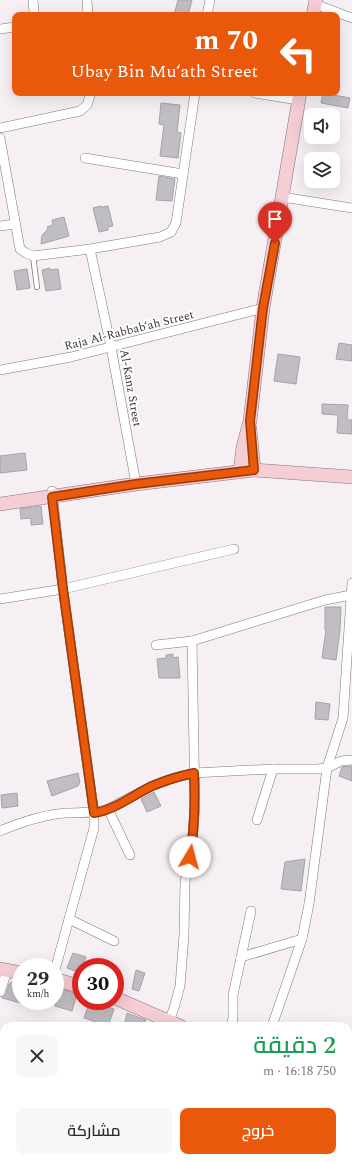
<!DOCTYPE html>
<html lang="ar">
<meta charset="utf-8">
<style>
body{margin:0;font-family:Spectral,Cairo,serif;background:#f7f7f7;color:#2b2b33;direction:rtl;height:100vh;display:flex;flex-direction:column;font-size:15px;white-space:nowrap}
*{box-sizing:border-box;margin:0}
p{font-size:13px;color:#7c7c81}
.icon{flex:none;width:22px;height:22px;fill:none;stroke:currentColor;stroke-width:2;stroke-linecap:round;stroke-linejoin:round}
.map{position:relative;flex:1;overflow:hidden;direction:ltr}
.details{position:absolute;left:0px;top:1022px;width:352px;height:140px;display:flex;flex-direction:column;background:#fff;border-radius:12px 12px 0 0;box-shadow:0 4px 16px #0002;direction:rtl}
.details>*{flex:none}
.top-card{position:absolute;left:12px;top:12px;width:328px;height:84px;border-radius:8px;box-shadow:0 4px 16px #0002;direction:rtl;background:#ea580c;color:#fff;overflow:hidden}
.buttons{position:absolute;left:304px;top:108px;display:grid;gap:8px}
.buttons a{display:grid;place-items:center;width:36px;height:36px;border-radius:8px;background:#fff;box-shadow:0 4px 16px #0002;font-size:20px}
.speed{position:absolute;left:12px;top:958px;display:flex;gap:8px;font-size:20px;font-weight:700;text-align:center}
.speed>*{display:grid;place-content:center;width:52px;height:52px;border-radius:50%;background:#fff;box-shadow:0 4px 16px #0002;line-height:1}
.speed small{font-size:10px;font-weight:400}
.speed .limit{border:6px solid #d22;background:#fff;color:#111}
.pin{position:absolute;display:grid;place-items:center;width:34px;height:34px;color:#fff;margin:-41px -17px;border-radius:50% 50% 50% 0;rotate:-45deg;box-shadow:0 0 4px #0007}
.pin .icon{rotate:45deg}
.me{position:absolute;width:44px;margin:-22px;rotate:8deg;stroke-linejoin:round;filter:drop-shadow(0 0 3px #0008)}
.turn{display:flex;align-items:center;gap:14px;height:84px;padding:0 16px;font-size:18px}
.turn .icon{width:52px;height:52px;stroke-width:2.5}
.turn b{display:block;font-size:28px;line-height:34px}
.round{display:grid;place-items:center;flex:none;width:42px;height:42px;border-radius:8px;background:#f7f7f7}
.overview{display:flex;align-items:center;justify-content:space-between;height:68px;padding:0 16px}
h1{font-size:24px;font-weight:600;line-height:30px;color:#1e9e55}
.cta{display:flex;gap:8px;margin-top:auto;padding:8px 16px}
.cta a{flex:1;height:46px;border-radius:8px;background:#ea580c;color:#fff;font-size:16px;font-weight:600;line-height:46px;text-align:center}
.cta a+a{background:#f7f7f7;color:#2b2b33}
.map>svg:first-child{display:block}
</style>
<div class="map">
<svg width="352" height="1162" viewBox="0 0 352 1162">
<rect width="100%" height="100%" fill="#f6f0f4"/>
<!-- building -->
<g fill="#c0bdc3" stroke="#a5a2a8">
<polygon points="178,0 192,0 188,15 174,15"/>
<polygon points="323,93 350,98 348,108 321,103"/>
<polygon points="161,103 180,105 177,132 181,133 178,158 160,156 164,125 159,124"/>
<polygon points="159,176 175,179 172,201 156,200"/>
<polygon points="101,206 102,207 108,206 113,226 108,227 108,230 99,232 93,208"/>
<polygon points="64,217 69,236 41,244 42,235 48,229 47,227 53,225 52,220"/>
<polygon points="50,268 50,270 58,269 61,289 46,291 42,270"/>
<polygon points="27,269 30,288 17,290 14,271"/>
<polygon points="339,343 352,345 352,361 336,359"/>
<polygon points="278,354 300,357 296,384 274,381"/>
<polygon points="322,404 348,405 347,420 352,420 352,434 337,433 338,415 322,414"/>
<polygon points="25,453 27,470 0,473 0,456"/>
<polygon points="41,506 43,524 31,525 31,518 21,519 20,509"/>
<polygon points="325,607 341,607 340,630 336,660 322,658 326,630 325,630"/>
<polygon points="173,654 173,658 178,657 180,678 159,678 157,659 166,658 166,655"/>
<polygon points="316,702 330,704 328,720 315,719"/>
<polygon points="352,766 352,781 339,776 342,767"/>
<polygon points="78,773 80,782 78,786 52,796 47,781"/>
<polygon points="154,792 161,806 147,812 141,799"/>
<polygon points="17,793 18,806 2,808 1,795"/>
<polygon points="305,859 301,891 281,889 285,862"/>
<polygon points="73,953 86,957 83,967 81,967 81,973 67,968"/>
<polygon points="136,970 145,973 139,991 132,989"/>
<polygon points="15,980 21,981 21,1003 2,998 6,994 9,984"/>
<polygon points="55,987 77,994 72,1011 55,1006"/>
<polygon points="90,1001 114,1009 108,1026 84,1018"/>
<polygon points="127,1013 146,1020 144,1026 124,1026"/>
</g>
<g fill="none" stroke-linecap="round" stroke-linejoin="round">
<!-- lane casing -->
<g stroke="#7d787b" stroke-width="6">
<g id="lane">
<polyline points="33,256 37,287"/>
<polyline points="86,1162 87,1158"/>
</g>
</g>
<!-- street casing -->
<g stroke="#7d787b" stroke-width="10">
<g id="street">
<polyline points="33,0 34,11 33,15"/>
<polyline points="87,0 88,15"/>
<polyline points="315,4 352,18"/>
<polyline points="207,15 210,0"/>
<polyline points="0,29 15,27"/>
<polyline points="255,93 298,100"/>
<polyline points="0,128 80,111 87,105 91,93"/>
<polyline points="0,138 20,249 26,253 33,256 90,249 160,237 171,232 176,223 195,93"/>
<polyline points="85,158 183,174"/>
<polyline points="282,197 352,208"/>
<polyline points="0,226 15,224"/>
<polyline points="90,249 111,347 136,484"/>
<polyline points="0,370 71,357 263,308"/>
<polyline points="52,491 63,589 94,813 94,828 89,846 55,970"/>
<polyline points="0,599 63,589 234,549"/>
<polyline points="156,645 192,641 325,600 351,595"/>
<polyline points="108,809 130,855"/>
<polyline points="257,820 273,769"/>
<path d="M0 831C21 822 43 815 65 813 80 812 94 814 108 809L152 786 174 778 194 773 273 769H317L327 768 341 761 352 760"/>
<polyline points="69,919 114,941"/>
<polyline points="241,957 302,939"/>
<polyline points="0,992 7,971"/>
<polyline points="169,1021 174,1008 180,986 184,935 185,882 192,845 195,806 192,641"/>
<polyline points="231,1026 233,1018 233,995 251,911"/>
<polyline points="272,1026 302,939 309,904 327,768 343,718 352,583"/>
<polyline points="0,1093 4,1094"/>
<polyline points="195,1158 207,1162"/>
<polyline points="351,1162 352,1160"/>
</g>
</g>
<!-- secondary casing -->
<g stroke="#7d787b" stroke-width="14">
<g id="secondary">
<polyline points="313,15 316,0"/>
<polyline points="250,429 254,470"/>
<polyline points="240,471 243,447 250,421 263,308 300,93"/>
<polyline points="0,504 136,484 254,470 352,477"/>
<polyline points="0,969 21,973"/>
<polyline points="55,979 81,987"/>
<polyline points="115,998 180,1026"/>
<polyline points="348,1087 352,1088"/>
</g>
</g>
<!-- lane -->
<use href="#lane" stroke="#fff" stroke-width="4.5"/>
<!-- street -->
<use href="#street" stroke="#fff" stroke-width="9"/>
<!-- secondary -->
<use href="#secondary" stroke="#f5cdd4" stroke-width="13"/>
</g>
<g fill="none" stroke-linecap="round" stroke-linejoin="round">
<!-- route casing -->
<g stroke="#983908" stroke-width="10">
<path id="route" d="M190 857C195 829 195 801 194 773 180 776 166 780 152 786 133 795 115 810 94 813L63 589 52 497 136 484 254 470 250 421 263 308 275 243"/>
</g>
<!-- route -->
<use href="#route" stroke="#ea580c" stroke-width="7"/>
</g>
<g text-anchor="middle" stroke-width="3.5" stroke-linejoin="round" paint-order="stroke">
<!-- street labels -->
<g font-size="12" fill="#373436" stroke="#fff">
<text transform="translate(129 330) rotate(-14)" y="4">Raja Al-Rabbab‘ah Street</text>
<text transform="translate(131 388) rotate(80)" y="4">Al-Kanz Street</text>
</g>
</g>
</svg>
<div class="buttons">
<a><svg class="icon" aria-label="sound" viewBox="0 0 24 24"><path d="M4 9h4l5-4v14l-5-4H4zM17 9q2 3 0 6"/></svg></a>
<a><svg class="icon" aria-label="layers" viewBox="0 0 24 24"><path d="M12 4l9 5-9 5-9-5zM3 14l9 5 9-5"/></svg></a>
</div>
<div class="speed"><div>29<small>km/h</small></div><div class="limit">30</div></div>
<div class="pin" style="left:275px;top:243px;background:#d93025"><svg class="icon" aria-label="arrive" viewBox="0 0 24 24"><path d="M6 21V4h12l-3 4 3 4H6"/></svg></div>
<svg class="me" style="left:190px;top:857px" viewBox="-20 -20 40 40"><circle r="19" fill="#fff"/><path d="M0-13L10 11 0 6-10 11z" fill="#ea580c"/></svg>
<div class="top-card">
<div class="turn"><svg class="icon" aria-label="left" viewBox="0 0 24 24"><path d="M17 20v-9H6M10 6l-5 5 5 5"/></svg><div><b>70 m</b>Ubay Bin Mu‘ath Street</div></div>
</div>
<section class="details">
<div class="overview"><div><h1>2 دقيقة</h1><p>750 m · 16:18</p></div><a class="round"><svg class="icon" aria-label="close" viewBox="0 0 24 24"><path d="M6 6l12 12M18 6L6 18"/></svg></a></div>
<div class="cta"><a>خروج</a><a>مشاركة</a></div>
</section>
</div>
